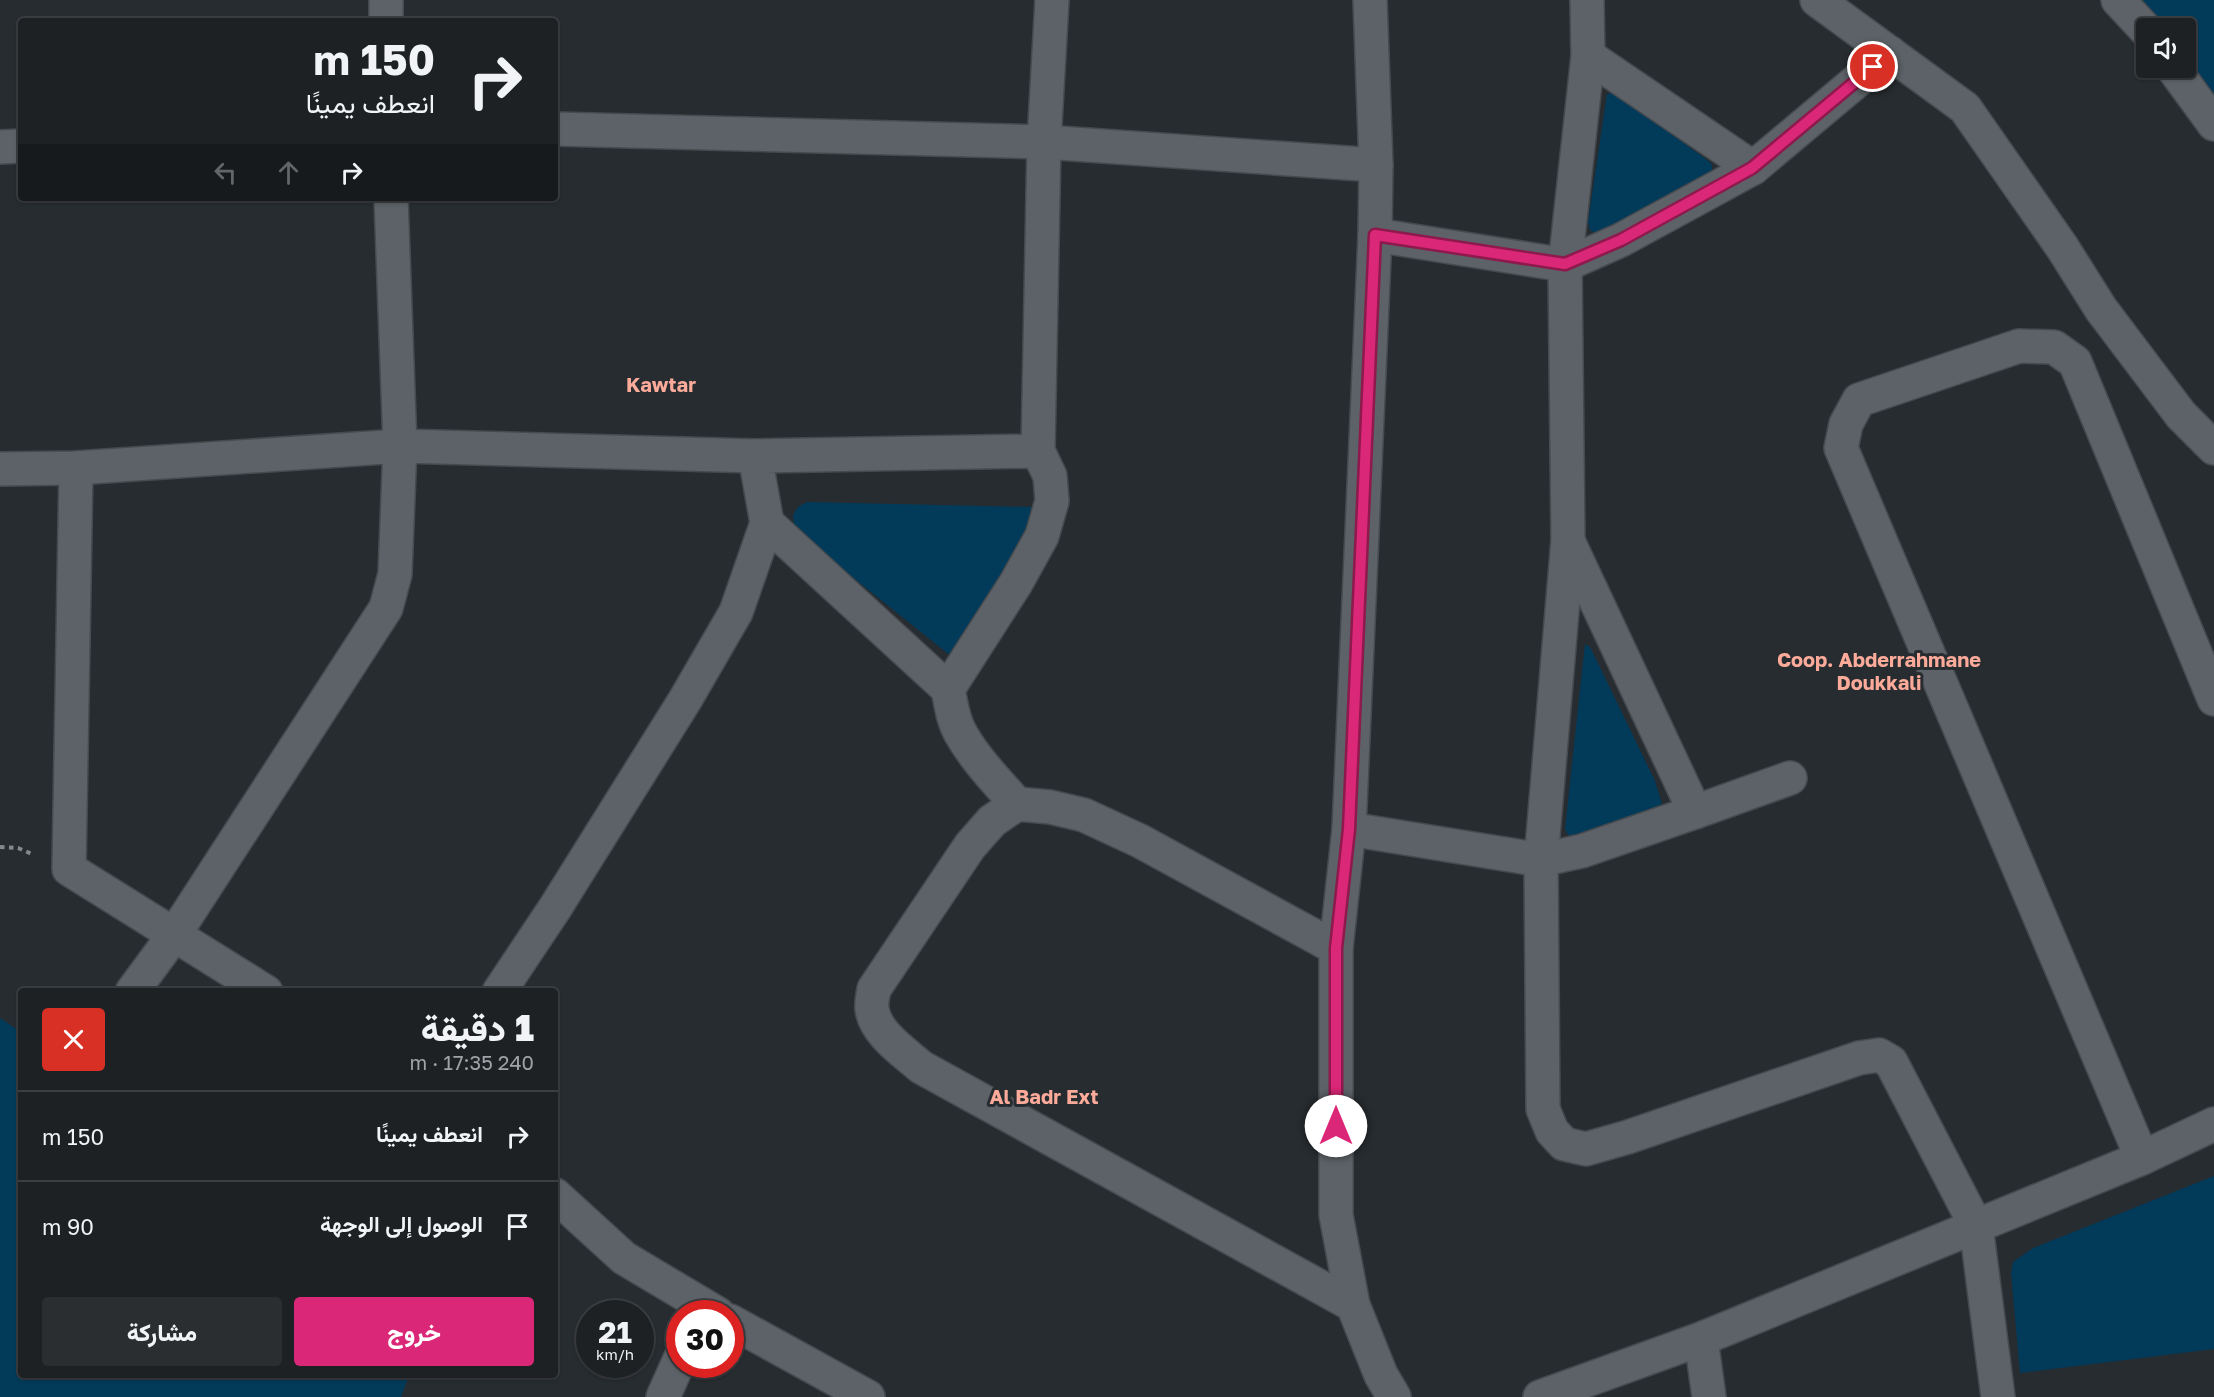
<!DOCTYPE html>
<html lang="ar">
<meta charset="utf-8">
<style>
body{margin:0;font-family:"Golos Text",Vazirmatn,sans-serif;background:#2a2e31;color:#f1f3f6;direction:rtl;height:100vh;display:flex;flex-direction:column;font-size:22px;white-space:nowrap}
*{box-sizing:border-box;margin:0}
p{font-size:20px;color:#a0a3a6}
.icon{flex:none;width:33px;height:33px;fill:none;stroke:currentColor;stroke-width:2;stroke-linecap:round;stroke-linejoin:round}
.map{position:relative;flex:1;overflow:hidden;direction:ltr}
.details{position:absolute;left:18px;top:988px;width:540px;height:390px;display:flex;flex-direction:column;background:#1d2124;border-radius:6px;box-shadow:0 2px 4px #0004,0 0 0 2px #3b3e41;direction:rtl}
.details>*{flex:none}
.guide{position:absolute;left:18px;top:18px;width:540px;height:183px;border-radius:6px;box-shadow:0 2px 4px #0004,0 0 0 2px #3b3e41;direction:rtl;background:#1d2124;color:#f1f3f6;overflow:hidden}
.tools{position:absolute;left:2136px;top:18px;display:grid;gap:12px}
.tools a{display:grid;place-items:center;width:60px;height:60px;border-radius:6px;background:#1d2124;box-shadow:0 2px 4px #0004,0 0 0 2px #3b3e41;font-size:30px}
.speed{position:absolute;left:576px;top:1300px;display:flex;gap:12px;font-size:30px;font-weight:700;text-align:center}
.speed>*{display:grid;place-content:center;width:78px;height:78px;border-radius:50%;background:#1d2124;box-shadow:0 2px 4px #0004,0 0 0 2px #3b3e41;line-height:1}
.speed small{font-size:15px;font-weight:400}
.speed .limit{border:9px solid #d22;background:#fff;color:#111}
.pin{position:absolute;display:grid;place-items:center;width:51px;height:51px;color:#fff;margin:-26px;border:3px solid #fff;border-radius:50%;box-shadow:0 2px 6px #0007}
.me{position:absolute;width:66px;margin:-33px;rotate:0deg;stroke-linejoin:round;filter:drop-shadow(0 0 4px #0008)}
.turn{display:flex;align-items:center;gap:21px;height:126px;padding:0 24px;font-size:27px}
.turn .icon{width:78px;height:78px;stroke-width:2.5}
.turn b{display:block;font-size:42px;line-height:51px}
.lanes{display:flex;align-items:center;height:57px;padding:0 24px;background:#0003;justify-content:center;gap:30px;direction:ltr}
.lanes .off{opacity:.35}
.round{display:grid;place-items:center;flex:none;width:63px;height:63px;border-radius:6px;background:#2a2e31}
.headline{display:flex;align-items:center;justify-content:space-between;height:102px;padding:0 24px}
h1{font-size:36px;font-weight:800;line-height:45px}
.cta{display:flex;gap:12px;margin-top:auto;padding:12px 24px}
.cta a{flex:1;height:69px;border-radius:6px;background:#db2777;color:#fff;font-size:24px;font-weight:800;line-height:69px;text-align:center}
.cta a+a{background:#2a2e31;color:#f1f3f6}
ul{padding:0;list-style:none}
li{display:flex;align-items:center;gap:18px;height:90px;padding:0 24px;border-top:2px solid #3b3e41}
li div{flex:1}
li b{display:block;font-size:22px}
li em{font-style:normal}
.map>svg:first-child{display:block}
</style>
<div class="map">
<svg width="2214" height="1397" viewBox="0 0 2214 1397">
<rect width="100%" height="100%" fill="#272c30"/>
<!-- green -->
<g fill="#023a5a">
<polygon points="2135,0 2214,0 2214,99 2186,68 2186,28 2159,28"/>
<polygon points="1615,92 1711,163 1713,172 1708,179 1597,234 1590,230 1588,222 1607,94"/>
<polygon points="807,502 1035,507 1041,512 952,657 821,552 794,524 793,515 798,507"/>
<polygon points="1585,644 1590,647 1596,659 1655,781 1662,804 1658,813 1578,838 1568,835 1565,829"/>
<polygon points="0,1018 21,1032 21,1376 409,1376 401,1397 0,1397"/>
<polygon points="2214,1176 2214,1349 2020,1373 2011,1273 2013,1262 2033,1248"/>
</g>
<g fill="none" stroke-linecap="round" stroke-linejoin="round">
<!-- minor casing -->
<g stroke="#464a4e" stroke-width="36">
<g id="minor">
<polyline points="386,0 386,21"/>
<polyline points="1370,0 1376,165 1375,235 1349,829 1336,948 1336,1215 1353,1305 1381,1375 1394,1397"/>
<polyline points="1587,0 1588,56 1565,265 1568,540 1541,860 1543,1109 1552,1131 1564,1144 1586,1149 1628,1137 1859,1058 1879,1055 1891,1062 1976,1226 1998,1397"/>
<polyline points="1817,0 1965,108 2062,247 2101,309 2181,415 2214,448"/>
<polyline points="2118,0 2146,30"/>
<polyline points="1588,56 1753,168"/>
<polyline points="2173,68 2214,124"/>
<polyline points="555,129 1044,142 1376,165"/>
<polyline points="0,147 21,146"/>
<polyline points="1375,235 1565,265 1621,240 1753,168 1890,53"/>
<polyline points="76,468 69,869 266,992"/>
<polyline points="0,469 76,468 400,446 755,456"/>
<polyline points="767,523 948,689"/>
<path d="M1017 804C998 783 975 759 961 734 953 721 951 704 948 689L1016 583 1042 536 1052 501 1050 476 1038 451 1044 142 1052 0"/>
<polyline points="1695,812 1790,778"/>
<polyline points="1349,829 1541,860 1582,851 1695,812 1568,541"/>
<path d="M1336 948 1140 841 1084 815 1050 807 1017 804 992 821 970 846 874 989C873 995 871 1002 872 1009 875 1033 904 1052 921 1067L1353 1305"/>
<polyline points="132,992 174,935 386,608 395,574 400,446 391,198"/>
<polyline points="499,992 555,908 685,700 736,612 767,523 755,456 1038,451"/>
<polyline points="2142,1158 1841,448 1846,424 1859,400 2019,346 2054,347 2075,362 2214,699"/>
<polyline points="555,1195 624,1258 718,1314"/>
<polyline points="730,1321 868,1397"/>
<polyline points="1701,1339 1709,1397"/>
<polyline points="663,1397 680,1359"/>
<polyline points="1540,1397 1701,1339 2142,1158 2214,1124"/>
</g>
</g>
<!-- path -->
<polyline stroke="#84898c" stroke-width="4" stroke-dasharray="4.5 4.5" stroke-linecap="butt" points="0,847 18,848 32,854"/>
<!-- minor -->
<use href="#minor" stroke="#5c6267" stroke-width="33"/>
</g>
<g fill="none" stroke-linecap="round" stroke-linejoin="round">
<!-- route casing -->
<g stroke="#8e194d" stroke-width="15">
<polyline id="route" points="1336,1126 1336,948 1349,829 1375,235 1565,264 1621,240 1752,168 1873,67"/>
</g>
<!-- route -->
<use href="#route" stroke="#db2777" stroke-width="10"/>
</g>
<g text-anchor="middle" stroke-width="6" stroke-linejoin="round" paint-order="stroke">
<!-- quarter labels -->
<g font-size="20" font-weight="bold" fill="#fcaa9a" stroke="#272c30">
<text x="661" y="392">Kawtar</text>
<text x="1879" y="667">Coop. Abderrahmane<tspan x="1879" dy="23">Doukkali</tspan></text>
<text x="1044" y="1104">Al Badr Ext</text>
</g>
</g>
</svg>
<div class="tools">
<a><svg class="icon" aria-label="sound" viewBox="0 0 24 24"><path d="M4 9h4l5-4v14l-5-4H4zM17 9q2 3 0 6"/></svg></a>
</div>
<div class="speed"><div>21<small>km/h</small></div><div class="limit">30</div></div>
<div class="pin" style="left:1873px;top:67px;background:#d93025"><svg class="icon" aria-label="arrive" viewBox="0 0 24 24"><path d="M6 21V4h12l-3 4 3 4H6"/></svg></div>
<svg class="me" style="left:1336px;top:1126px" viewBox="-20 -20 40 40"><circle r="19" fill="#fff"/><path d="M0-13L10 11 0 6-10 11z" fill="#db2777"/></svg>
<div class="guide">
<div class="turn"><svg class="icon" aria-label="right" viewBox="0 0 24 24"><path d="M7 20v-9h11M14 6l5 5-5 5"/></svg><div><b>150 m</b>انعطف يمينًا</div></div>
<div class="lanes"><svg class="icon off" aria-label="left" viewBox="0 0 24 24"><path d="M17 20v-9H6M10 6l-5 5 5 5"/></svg><svg class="icon off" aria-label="ahead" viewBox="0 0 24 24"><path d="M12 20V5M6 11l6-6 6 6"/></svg><svg class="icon" aria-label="right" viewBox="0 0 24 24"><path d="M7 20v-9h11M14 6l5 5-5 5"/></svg></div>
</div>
<section class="details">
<div class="headline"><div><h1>1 دقيقة</h1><p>240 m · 17:35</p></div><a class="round" style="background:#d93025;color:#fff"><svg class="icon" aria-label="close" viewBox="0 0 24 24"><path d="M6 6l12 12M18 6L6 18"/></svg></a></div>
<ul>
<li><svg class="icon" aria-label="right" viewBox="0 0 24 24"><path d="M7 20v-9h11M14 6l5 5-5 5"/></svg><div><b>انعطف يمينًا</b></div><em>150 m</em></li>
<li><svg class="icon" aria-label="arrive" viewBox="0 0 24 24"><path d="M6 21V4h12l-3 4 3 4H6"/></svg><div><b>الوصول إلى الوجهة</b></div><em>90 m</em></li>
</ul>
<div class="cta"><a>خروج</a><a>مشاركة</a></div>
</section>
</div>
